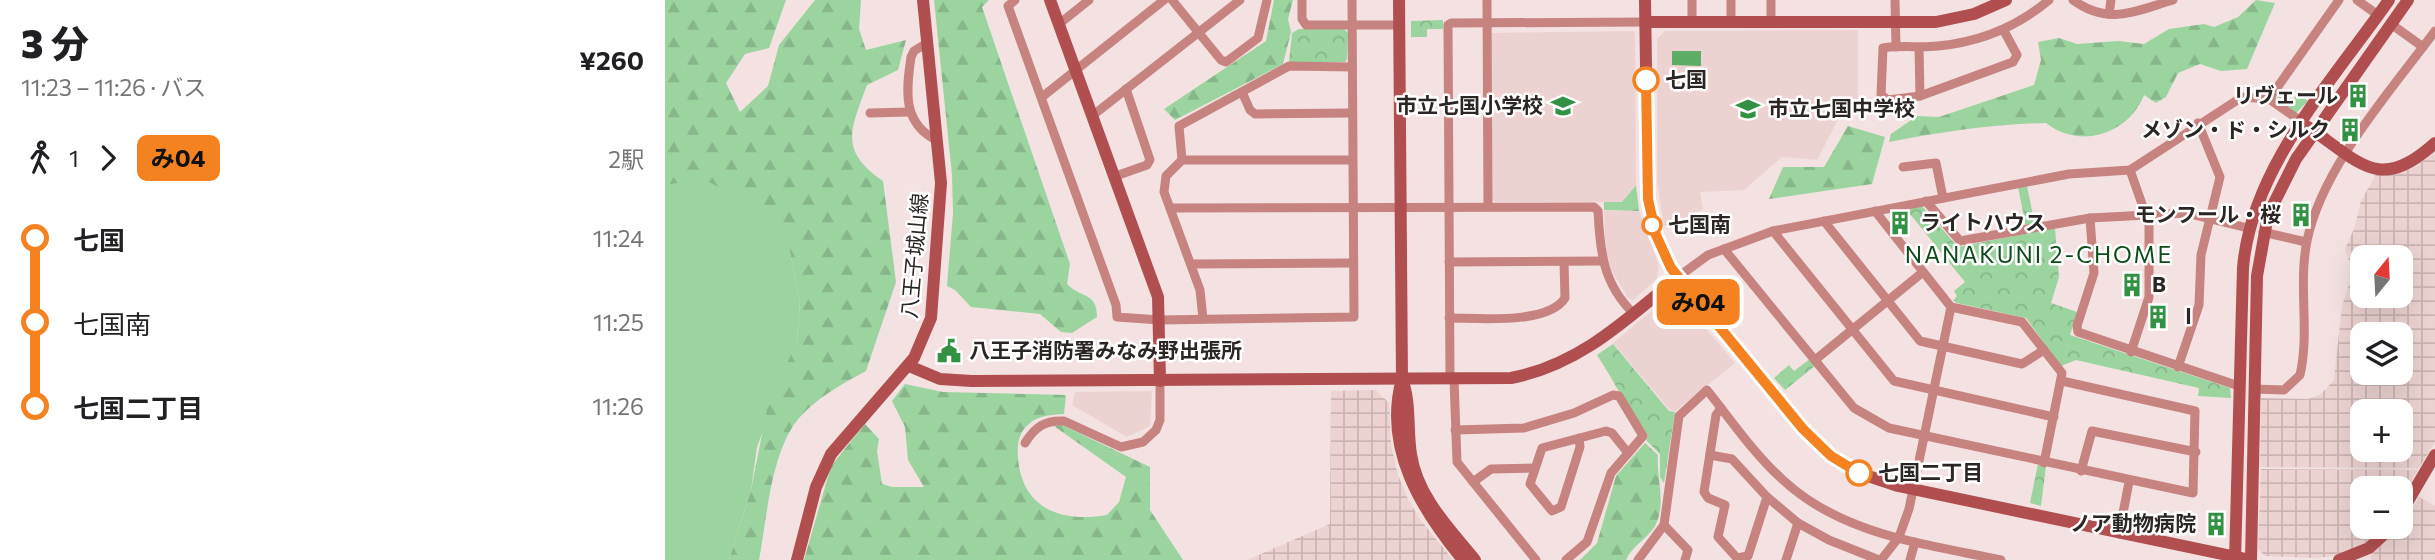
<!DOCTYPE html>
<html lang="ja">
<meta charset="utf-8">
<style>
body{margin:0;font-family:Commissioner,"Noto Sans JP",sans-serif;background:#f2f2f2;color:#202124;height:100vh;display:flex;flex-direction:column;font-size:26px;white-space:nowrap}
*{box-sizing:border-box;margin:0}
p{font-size:23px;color:#757577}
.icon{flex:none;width:38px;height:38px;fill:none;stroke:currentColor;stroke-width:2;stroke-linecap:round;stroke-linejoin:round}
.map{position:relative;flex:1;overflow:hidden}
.side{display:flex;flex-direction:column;background:#fff;width:665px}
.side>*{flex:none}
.badge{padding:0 14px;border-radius:10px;font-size:24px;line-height:46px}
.needle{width:46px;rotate:18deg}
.buttons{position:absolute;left:1685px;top:245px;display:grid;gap:14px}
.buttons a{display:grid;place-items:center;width:63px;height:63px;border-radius:14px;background:#fff;box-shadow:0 7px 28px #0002;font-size:35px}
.map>.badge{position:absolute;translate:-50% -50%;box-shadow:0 0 0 4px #fff}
.legs{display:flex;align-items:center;gap:10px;height:77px;padding:0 21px;font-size:23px}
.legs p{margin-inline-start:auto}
.head{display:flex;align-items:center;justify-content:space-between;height:119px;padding:0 21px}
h1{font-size:38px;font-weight:800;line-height:52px}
ul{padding:0 21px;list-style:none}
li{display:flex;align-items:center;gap:24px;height:84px;font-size:26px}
li i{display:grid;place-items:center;width:10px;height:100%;margin:0 9px;background:currentColor}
li i::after{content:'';width:18px;height:18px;margin:-9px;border:5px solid;border-radius:50%;background:#fff}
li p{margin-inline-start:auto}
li:first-child i{background:linear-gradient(#0000 50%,currentColor 0)}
li:last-child i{background:linear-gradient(currentColor 50%,#0000 0)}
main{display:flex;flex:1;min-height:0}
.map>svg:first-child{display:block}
</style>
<main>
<section class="side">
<div class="head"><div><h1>3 分</h1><p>11:23 – 11:26 · バス</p></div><b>¥260</b></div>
<div class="legs"><svg class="icon" aria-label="walk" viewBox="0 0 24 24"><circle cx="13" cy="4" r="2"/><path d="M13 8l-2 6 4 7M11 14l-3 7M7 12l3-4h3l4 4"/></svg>1<svg class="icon" aria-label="forward" viewBox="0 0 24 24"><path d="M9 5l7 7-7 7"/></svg><b class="badge" style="background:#f58220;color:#111">み04</b><p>2駅</p></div>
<ul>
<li><i style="color:#f58220"></i><b>七国</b><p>11:24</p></li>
<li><i style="color:#f58220"></i><span>七国南</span><p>11:25</p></li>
<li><i style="color:#f58220"></i><b>七国二丁目</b><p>11:26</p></li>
</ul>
</section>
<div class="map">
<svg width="1770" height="560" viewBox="0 0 1770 560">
<defs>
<pattern id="industrial-grid" width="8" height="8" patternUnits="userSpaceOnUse" patternTransform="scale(1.75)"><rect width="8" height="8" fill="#ecd3d1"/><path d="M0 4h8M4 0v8" fill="none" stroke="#cbb5b3"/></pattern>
<pattern id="forest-firs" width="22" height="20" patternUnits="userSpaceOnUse" patternTransform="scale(1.75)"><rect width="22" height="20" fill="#9bd49f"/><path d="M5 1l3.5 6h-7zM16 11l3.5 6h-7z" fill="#86b689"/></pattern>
<pattern id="park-crowns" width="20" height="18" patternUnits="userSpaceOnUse" patternTransform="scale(1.75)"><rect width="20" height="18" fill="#9bd49f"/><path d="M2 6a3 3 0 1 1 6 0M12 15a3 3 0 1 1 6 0" fill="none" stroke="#86b689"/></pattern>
</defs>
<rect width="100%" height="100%" fill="#f3e2e1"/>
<g fill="#ecd3d1">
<polygon points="1193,30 1193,103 1175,103 1175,116 1152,160 1117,157 1079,190 1035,192 1038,210 999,226 992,182 992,39 1000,31"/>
<polygon points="970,31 971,184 957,202 830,202 827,199 826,33"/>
<polygon points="939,211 974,211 994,266 992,279 968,300 963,298 941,261"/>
<polygon points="1002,298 1016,299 1070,363 1010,411 1005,410 948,343"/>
<polygon points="487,391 485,426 462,437 407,405 410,392"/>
</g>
<g fill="url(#industrial-grid)" fill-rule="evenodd">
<path d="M1770 150V442L1754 468 1595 467 1596 398 1643 399 1656 394 1669 380 1677 306 1688 272 1680 249 1689 229 1696 201 1711 174 1737 172 1752 166ZM1698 257H1736V296H1698ZM1698 334H1736V373H1698ZM1698 411H1736V450H1698Z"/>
<polygon points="711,390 724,403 726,445 733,475 742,497 754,518 788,560 582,560 665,524 666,391"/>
<polygon points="1596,469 1753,470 1736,499 1736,488 1698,488 1698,527 1720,527 1698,545 1675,555 1652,558 1600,556 1593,549"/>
<polygon points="1754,497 1770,506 1770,560 1706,560 1705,556 1735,528"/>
</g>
<polygon fill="#9bd49f" points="0,165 89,191 124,247 135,301 132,341 92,447 86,490 64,560 0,560"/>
<g fill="url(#forest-firs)">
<path d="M0 0H121L104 48 80 54 61 83 75 112 103 86 114 45 150 0H196L194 29 201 50 241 40 233 70 202 85C186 129 173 150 218 181L231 282 201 371C177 384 153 397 135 417 106 449 102 518 94 560H64L86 490 102 409 132 341 135 301 124 247 81 201 38 179 0 185Z"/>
<path d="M269 0H324L317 7 405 264 402 284C417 299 432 292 432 317L407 333 396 332 375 314 306 307 290 290 282 286 288 213 287 175Z"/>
<polygon points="609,0 628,0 623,19 626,32 618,64 510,120 499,109 601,41"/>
<path d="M1591 0 1610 3 1582 69 1556 71 1535 64 1513 73 1501 97 1491 103 1479 95C1464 134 1415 150 1381 123 1328 124 1277 132 1224 142L1226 134 1252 116 1274 117 1369 85 1376 60 1373 42 1394 38 1412 44 1453 41 1479 44 1504 29 1539 24 1549 27 1573 17Z"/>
<polygon points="1183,126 1220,137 1207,184 1104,199 1118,167 1159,167"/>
<path d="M240 384 278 392 401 395 399 414C387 415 373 415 364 424 353 433 352 445 353 458 357 509 397 523 442 515L454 502 461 477 389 426 397 425 485 467V510L518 560H139L166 466 200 424 214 439 212 451 217 484 227 487H259L243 460 240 427 227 401Z"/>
<path d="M980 443 993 455C991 478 1002 503 990 526 982 539 966 547 961 560H915L932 543 951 476Z"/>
</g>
<g fill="url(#park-crowns)">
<polygon points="778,20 778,29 762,29 762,37 746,37 746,21"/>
<polygon points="634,29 679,29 683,33 682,59 680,62 624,62 627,33"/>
<polygon points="1614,90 1627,100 1632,94 1643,101 1631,113 1612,100"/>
<polygon points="971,185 974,211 939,210 939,202 957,202"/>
<polygon points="1362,186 1370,225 1361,227 1353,187"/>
<polygon points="1257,206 1293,247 1390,228 1394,277 1386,303 1412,312 1405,335 1565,388 1566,398 1533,396 1534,388 1411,360 1396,366 1361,318 1292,303 1288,301 1292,296 1289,291 1300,282 1241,209"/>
<path d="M948 344 1004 411 1010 412 999 483 995 477V454L981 440 983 436C963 411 950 382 932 355Z"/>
<polygon points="1145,359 1151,365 1120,390 1109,378 1124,365 1129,371"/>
<polygon points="1373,464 1381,466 1376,506 1365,503"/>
</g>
<polygon fill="#5ead67" points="1007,51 1036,51 1036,66 1007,65"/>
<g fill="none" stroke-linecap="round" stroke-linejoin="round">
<g stroke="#c78380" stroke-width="9">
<polyline points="350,0 343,6 451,305 452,317 495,320 689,317 687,0"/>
<polyline points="507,0 556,60 561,62 593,38 602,0"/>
<polyline points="637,0 637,19 641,25 734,25"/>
<polyline points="822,0 823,206"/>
<polyline points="1027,0 1027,23"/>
<polyline points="1066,0 1066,23"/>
<polyline points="1106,0 1106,23"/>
<polyline points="1230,0 1231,47"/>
<path d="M1408 0C1444 26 1470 11 1508 0"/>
<polyline points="1692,0 1713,15"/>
<polyline points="1444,14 1446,0"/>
<polyline points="394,24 424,0"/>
<polyline points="1726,24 1758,47"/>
<path d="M1338 29 1352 55 1348 62 1255 96 1223 100 1216 95 1218 48C1236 45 1255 48 1273 46 1314 42 1353 26 1384 0"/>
<path d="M262 43 249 51 246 57C241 91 237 124 273 141"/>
<polyline points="1254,48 1255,96"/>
<polyline points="577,92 585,110 590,114 687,113"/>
<polyline points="377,97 499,0"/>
<polyline points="1604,99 1674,0"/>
<polyline points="205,113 244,112"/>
<polyline points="427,116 575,0"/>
<polyline points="517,160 687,160"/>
<polyline points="1238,167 1271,163 1278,198"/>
<polyline points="1465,170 1484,224 1484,297 1466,352"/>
<polyline points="448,177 482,165 485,160 461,89"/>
<polyline points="1261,201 1295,241 1425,218 1521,213 1583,228"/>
<path d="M505 208 929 207 933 211C935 252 938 284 969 314"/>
<polyline points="1210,211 1286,307 1357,322 1397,373 1379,463"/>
<polyline points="1425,218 1429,273 1412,326 1413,332 1574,386"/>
<polyline points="1159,221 1255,341 1357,364 1379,350"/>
<polyline points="1108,231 1229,381 1389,417"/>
<polyline points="1598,232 1641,242"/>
<polyline points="1059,249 1189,408 1224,428 1528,493 1530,411 1397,381"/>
<polyline points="784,262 936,261"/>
<polyline points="526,264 688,263"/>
<polyline points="1013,277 1043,255 1108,231 1404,174 1465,170 1577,97 1604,99 1637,122"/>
<path d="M784 318C813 318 883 325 900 298L899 262"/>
<polyline points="538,319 535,290 499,192 501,176 517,160 514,126 624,66 687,67"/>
<polyline points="1150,360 1258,272"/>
<polyline points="1513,367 1534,305 1536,255 1555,177 1533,123"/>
<polyline points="785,379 783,25 786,23 981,22"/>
<polyline points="789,379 792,462 871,560"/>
<path d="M1589 389 1619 390 1635 375C1645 332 1633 285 1642 241 1657 167 1726 91 1770 31"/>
<polyline points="1056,408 1051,415 1039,492 1043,498 1060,505 1053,537 1072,558 1083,556 1102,497"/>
<polyline points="790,430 859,428 909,413 948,395 954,396 978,436 946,473 922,542 901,560"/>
<polyline points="914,438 915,447 896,507 887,511 865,484 877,448 941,431 947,433 963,453"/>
<path d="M360 443C370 427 380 420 399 421L456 447 478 442 491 430 495 420V381"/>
<polyline points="1045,455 1067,459 1102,497 1133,523 1164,540 1214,560"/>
<polyline points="1416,471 1427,431 1531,452"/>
<polyline points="808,482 826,469 869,468"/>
<polyline points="999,525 1023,550 1020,560"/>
<polyline points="1454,534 1464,482"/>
<path d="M973 560 999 525 1014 416 1042 390C1066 420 1089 454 1118 480 1177 535 1261 544 1336 560"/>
<polyline points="1121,560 1133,523"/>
<polyline points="1216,560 1234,537 1244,509 1286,307"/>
<polyline points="1245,560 1250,542"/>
</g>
<g stroke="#b14f50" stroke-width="12">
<polyline points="385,0 493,297 495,381"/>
<path d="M734 0 737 379C718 448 756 509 798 560"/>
<polyline points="980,0 983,199 987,225 1000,257 1025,293 1154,446 1194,473 1233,486 1586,560"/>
<polyline points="981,22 1271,22 1309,14 1341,0"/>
<path d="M1643 127C1695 162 1714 194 1770 143"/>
<path d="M244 366 275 379 307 381 846 378C914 365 961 320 1013 277"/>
<path d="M737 379C746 402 742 430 746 454 752 496 784 528 810 560"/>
<polyline points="1736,513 1770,455"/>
<polyline points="132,560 151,487 166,454 249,358 266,318 276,183 258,0"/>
<path d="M1570 560 1578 268C1586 168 1668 80 1724 0"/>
<polyline points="1586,560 1592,276 1603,215 1631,159 1743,0"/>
<polyline points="1674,560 1704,548 1727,527"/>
</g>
</g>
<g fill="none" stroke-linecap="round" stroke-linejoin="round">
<g stroke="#fff" stroke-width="16">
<polyline id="line-1" points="981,80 983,199 991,235 1006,268 1138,429 1166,456 1194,473"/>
</g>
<use href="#line-1" stroke="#f58220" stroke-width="10"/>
</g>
<defs>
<g id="building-bare" transform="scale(1.89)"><path d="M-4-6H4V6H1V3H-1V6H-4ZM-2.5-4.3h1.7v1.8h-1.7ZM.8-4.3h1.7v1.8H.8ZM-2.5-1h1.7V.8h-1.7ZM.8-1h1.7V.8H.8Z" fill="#339144" stroke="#fff" stroke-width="2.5" paint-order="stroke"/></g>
<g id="school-bare" transform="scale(1.89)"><path d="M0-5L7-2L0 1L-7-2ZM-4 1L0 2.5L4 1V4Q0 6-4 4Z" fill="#339144" stroke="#fff" stroke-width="2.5" paint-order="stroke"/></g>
<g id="civic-bare" transform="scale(1.89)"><path d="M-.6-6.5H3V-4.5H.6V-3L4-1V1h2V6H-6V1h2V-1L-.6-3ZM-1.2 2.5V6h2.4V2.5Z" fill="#339144" stroke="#fff" stroke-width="2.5" paint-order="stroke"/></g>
</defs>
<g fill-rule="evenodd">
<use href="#building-bare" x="1693" y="96"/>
<use href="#school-bare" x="898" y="106"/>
<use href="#school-bare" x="1083" y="109"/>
<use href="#building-bare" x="1685" y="130"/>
<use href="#building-bare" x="1636" y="215"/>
<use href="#building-bare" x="1235" y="223"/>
<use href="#building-bare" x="1467" y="285"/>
<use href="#building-bare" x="1493" y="317"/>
<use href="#civic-bare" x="284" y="351"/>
<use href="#building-bare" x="1551" y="524"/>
</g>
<g fill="#fff" stroke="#f58220" stroke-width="3.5">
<circle cx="981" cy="80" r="12"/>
<circle cx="987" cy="225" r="9"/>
<circle cx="1194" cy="473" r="12"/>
</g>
<g text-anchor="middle" stroke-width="5" stroke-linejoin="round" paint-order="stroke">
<g font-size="21" font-weight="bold" fill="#2b2524" stroke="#fff" text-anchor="start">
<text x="1000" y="87">七国</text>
<text x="1003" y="232">七国南</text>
<text x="1213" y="480">七国二丁目</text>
</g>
<g font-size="21" font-weight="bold" fill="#2b2524" stroke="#fff" text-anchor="end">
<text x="1673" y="103">リヴェール</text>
<text x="878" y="113">市立七国小学校</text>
<text x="1103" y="116" text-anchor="start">市立七国中学校</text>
<text x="1665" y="137">メゾン・ド・シルク</text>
<text x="1616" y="222">モンフール・桜</text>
<text x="1255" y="230" text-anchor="start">ライトハウス</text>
<text x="1487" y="292" text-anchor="start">B</text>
<text x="1513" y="324" text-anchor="start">Ⅰ</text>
<text x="304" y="358" text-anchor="start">八王子消防署みなみ野出張所</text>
<text x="1531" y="531">ノア動物病院</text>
</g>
<g font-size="21" fill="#2b2524" stroke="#fff">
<text transform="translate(250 256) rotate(-85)" y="7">八王子城山線</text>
</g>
<g font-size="23" letter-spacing="2" fill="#0c4b1a" stroke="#fff">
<text x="1374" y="263">NANAKUNI 2-CHOME</text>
</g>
</g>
</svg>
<div class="buttons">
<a><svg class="needle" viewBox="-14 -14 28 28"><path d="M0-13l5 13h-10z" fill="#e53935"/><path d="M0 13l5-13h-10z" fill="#757577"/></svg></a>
<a><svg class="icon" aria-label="layers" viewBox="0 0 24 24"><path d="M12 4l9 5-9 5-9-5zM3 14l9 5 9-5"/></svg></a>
<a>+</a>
<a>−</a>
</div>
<b class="badge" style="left:1033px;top:302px;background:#f58220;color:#111">み04</b>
</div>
</main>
